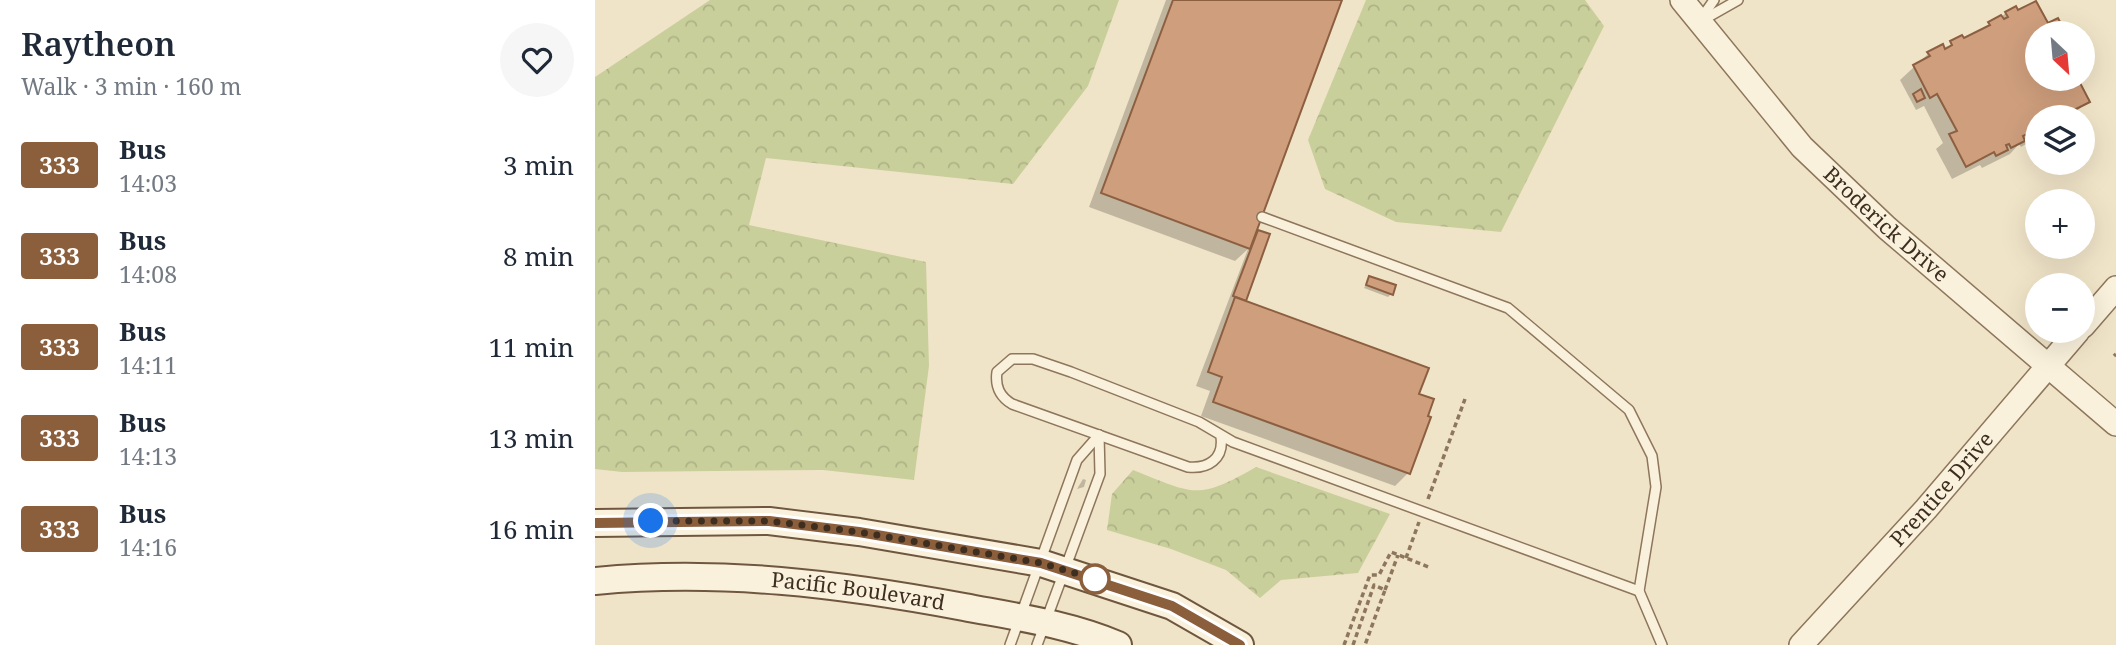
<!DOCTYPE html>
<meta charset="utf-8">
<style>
body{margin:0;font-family:"Noto Serif",serif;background:#f6f6f7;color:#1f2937;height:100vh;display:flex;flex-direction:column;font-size:26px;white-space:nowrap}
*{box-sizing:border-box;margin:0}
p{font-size:23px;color:#747a83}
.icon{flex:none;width:38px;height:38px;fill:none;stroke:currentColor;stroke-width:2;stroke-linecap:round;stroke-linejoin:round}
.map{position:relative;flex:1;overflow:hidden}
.drawer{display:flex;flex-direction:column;background:#fff;width:595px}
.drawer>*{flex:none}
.badge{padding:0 14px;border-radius:5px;font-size:24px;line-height:46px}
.needle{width:46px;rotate:154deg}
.tools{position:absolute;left:1430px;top:21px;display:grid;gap:14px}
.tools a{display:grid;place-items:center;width:70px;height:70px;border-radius:50%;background:#fff;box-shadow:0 7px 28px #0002;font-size:35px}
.you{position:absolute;width:35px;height:35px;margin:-18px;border:5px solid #fff;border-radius:50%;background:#1a73e8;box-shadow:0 0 0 10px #1a73e833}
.map>.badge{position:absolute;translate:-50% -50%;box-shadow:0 0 0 4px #fff}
.round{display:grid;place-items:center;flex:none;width:74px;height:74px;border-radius:37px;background:#f6f6f7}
.headline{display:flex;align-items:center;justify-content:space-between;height:119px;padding:0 21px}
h1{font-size:33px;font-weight:600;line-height:52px}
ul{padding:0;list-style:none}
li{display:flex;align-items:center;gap:21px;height:91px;padding:0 21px}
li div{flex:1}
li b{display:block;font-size:26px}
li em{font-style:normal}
li .badge{min-width:77px;font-weight:700;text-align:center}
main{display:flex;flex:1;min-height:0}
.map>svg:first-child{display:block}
</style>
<main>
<section class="drawer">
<div class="headline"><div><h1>Raytheon</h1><p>Walk · 3 min · 160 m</p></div><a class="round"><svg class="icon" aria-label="heart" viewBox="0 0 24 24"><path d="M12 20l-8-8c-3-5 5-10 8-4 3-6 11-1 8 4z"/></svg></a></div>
<ul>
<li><span class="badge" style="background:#8b5e3c;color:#fff">333</span><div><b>Bus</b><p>14:03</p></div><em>3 min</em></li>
<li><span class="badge" style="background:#8b5e3c;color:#fff">333</span><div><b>Bus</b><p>14:08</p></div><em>8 min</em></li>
<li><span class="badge" style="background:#8b5e3c;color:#fff">333</span><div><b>Bus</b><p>14:11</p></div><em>11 min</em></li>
<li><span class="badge" style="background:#8b5e3c;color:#fff">333</span><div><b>Bus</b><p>14:13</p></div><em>13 min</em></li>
<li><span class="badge" style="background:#8b5e3c;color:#fff">333</span><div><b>Bus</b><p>14:16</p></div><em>16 min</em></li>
</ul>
</section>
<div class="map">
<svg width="1521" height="645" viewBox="0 0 1521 645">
<defs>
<pattern id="forest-crowns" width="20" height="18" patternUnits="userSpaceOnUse" patternTransform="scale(1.75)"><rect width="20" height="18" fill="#c9cf9b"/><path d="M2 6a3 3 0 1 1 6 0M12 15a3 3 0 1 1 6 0" fill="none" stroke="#aeb285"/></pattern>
</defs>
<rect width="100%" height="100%" fill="#f0e4c8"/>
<g fill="url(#forest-crowns)">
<polygon points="115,0 524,0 493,86 418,184 171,158 154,225 331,262 334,366 319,480 228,470 27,472 0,469 0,77"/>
<polygon points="771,0 990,0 1009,26 906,232 801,222 730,189 713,140"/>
<path d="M661 467 795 514 763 573 686 580 665 598 631 570 576 549 512 530 517 494 538 470C599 494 602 501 661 467Z"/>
</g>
<g fill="#0003">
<polygon points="571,0 745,0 658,237 663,232 647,302 822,395 813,473 800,486 606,416 615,391 601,386 653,249 640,261 494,207"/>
<polygon points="1411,13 1422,13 1452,26 1462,21 1469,33 1442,33 1442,79 1481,79 1493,101 1475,117 1442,117 1442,136 1436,141 1426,147 1424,144 1415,154 1387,168 1385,165 1357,179 1341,149 1348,143 1329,106 1321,110 1305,80 1333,54 1385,33"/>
<polygon points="775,278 796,294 793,297 769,288"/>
<polygon points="488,479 491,480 489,487 482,489"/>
</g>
<g fill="#cf9f7d" stroke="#8d5f41" stroke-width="2">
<polygon points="578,0 747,0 655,249 506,193"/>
<polygon points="1441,1 1453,23 1463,18 1471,33 1442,33 1442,79 1483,79 1495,102 1465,117 1442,117 1442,133 1438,131 1428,136 1430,141 1416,148 1414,144 1411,145 1413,150 1401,156 1399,152 1371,167 1354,134 1362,131 1342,94 1335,98 1318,65 1335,56 1332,52 1348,44 1350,49 1357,45 1355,41 1367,35 1369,38 1395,25 1393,22 1406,15 1409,19 1413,17 1410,12 1421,6 1423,10"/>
<polygon points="1326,89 1330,98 1322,102 1318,94"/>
<polygon points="663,230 675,234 651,301 638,296"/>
<polygon points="774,276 801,285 798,295 771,285"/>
<polygon points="640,297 834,368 824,394 839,399 833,416 836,417 815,474 618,402 627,377 613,372"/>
</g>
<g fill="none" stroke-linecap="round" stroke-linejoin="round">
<g stroke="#8d765c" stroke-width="12">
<g id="service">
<polyline points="1105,20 1119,0"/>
<polyline points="1106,21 1143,0"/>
<polyline points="667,217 913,308 1034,410 1057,456 1061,487 1044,591 1067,645"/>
<path d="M626 437C629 459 613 469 593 467L417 404C404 396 400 386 402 372L417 359H438L476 372 604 422 638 442 1044 591"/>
<polyline points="415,645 482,460 504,435"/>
<polyline points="442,645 505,474 504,435"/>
</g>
</g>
<g stroke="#8d765c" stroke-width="26">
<g id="tertiary">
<path id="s1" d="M1087 0 1207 147 1292 228 1521 424"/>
<polyline points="1488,326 1521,288"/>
<path id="s2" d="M1206 645 1331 509 1483 331"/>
</g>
</g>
<g stroke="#6f573f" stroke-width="30">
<g id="secondary">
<polyline points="0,523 174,521 264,532 446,563 577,606 645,645"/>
<path id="s3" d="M0 581C125 569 246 584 369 607 422 617 473 624 523 645"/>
</g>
</g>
<g stroke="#8d765c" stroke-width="3.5" stroke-dasharray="5 3.5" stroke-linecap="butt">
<polyline points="1519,356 1521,354"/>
<polyline points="833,499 870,399"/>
<polyline points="811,558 824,522"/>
<polyline points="790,590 803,555"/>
<polyline points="749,645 775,575 784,575 796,552 836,568"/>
<polyline points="758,645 779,585 790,590 770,645"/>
</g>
<use href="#service" stroke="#faf1dc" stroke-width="9"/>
<use href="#tertiary" stroke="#faf1dc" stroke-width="23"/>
<use href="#secondary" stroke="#faf1dc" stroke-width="26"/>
</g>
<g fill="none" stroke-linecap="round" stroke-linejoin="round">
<g stroke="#fff" stroke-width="16">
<polyline id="line" points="0,523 174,521 264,532 446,563 577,606 645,645"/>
</g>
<use href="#line" stroke="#8b5e3c" stroke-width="10"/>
<polyline stroke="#3d2e20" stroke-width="7" stroke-dasharray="0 12.6" points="56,521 174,521 264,532 446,563 500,579"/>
</g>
<circle fill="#fff" stroke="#8b5e3c" stroke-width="3.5" cx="500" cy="579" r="14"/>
<g text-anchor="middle" stroke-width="6" stroke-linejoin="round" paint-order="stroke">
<g font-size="21" fill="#3d2e20" stroke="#f7eed8">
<text dy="7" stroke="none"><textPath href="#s1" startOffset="304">Broderick Drive</textPath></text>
<text dy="7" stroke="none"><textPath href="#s2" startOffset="210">Prentice Drive</textPath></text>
<text dy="7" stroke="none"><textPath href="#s3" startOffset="264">Pacific Boulevard</textPath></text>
</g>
</g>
</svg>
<div class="tools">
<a><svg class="needle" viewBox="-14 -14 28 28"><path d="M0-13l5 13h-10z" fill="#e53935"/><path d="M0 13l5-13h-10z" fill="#747a83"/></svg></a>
<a><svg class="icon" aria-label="layers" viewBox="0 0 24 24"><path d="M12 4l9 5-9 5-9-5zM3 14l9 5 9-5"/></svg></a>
<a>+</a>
<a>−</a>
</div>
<div class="you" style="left:56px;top:521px"></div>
</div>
</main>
